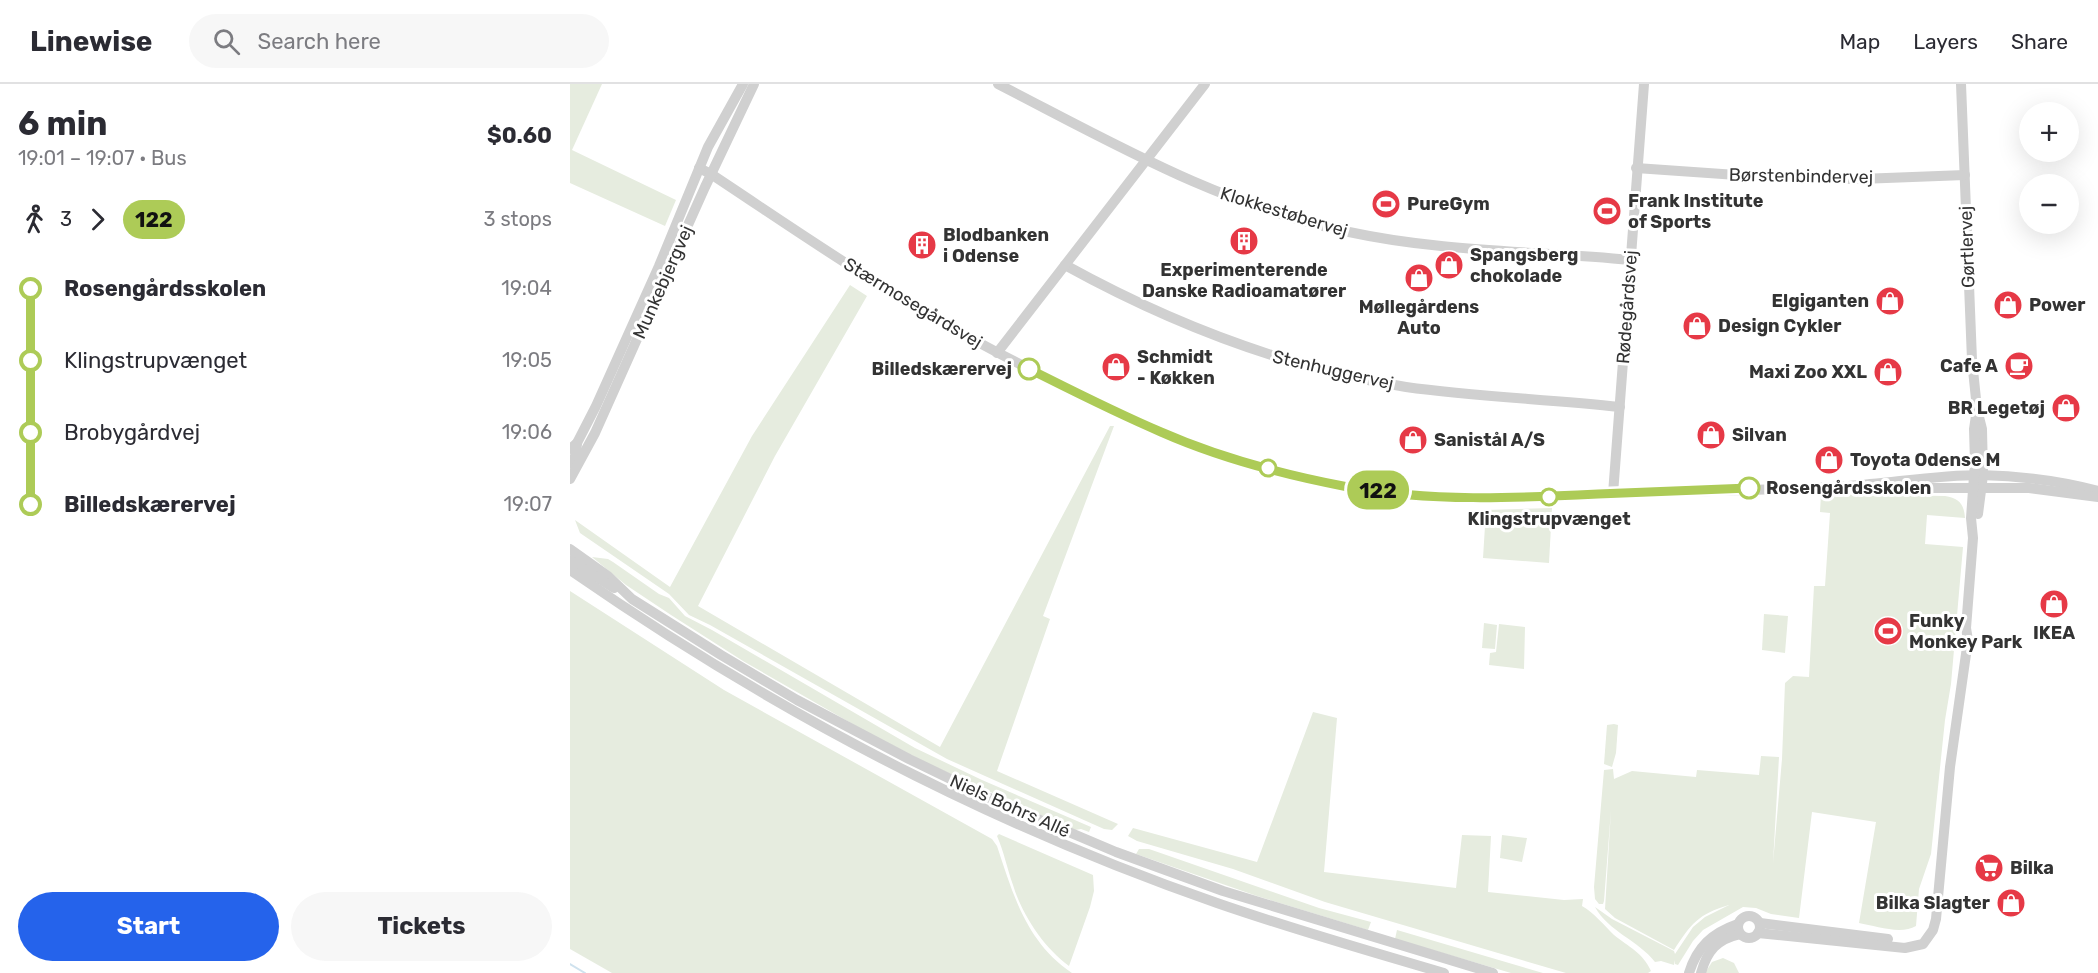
<!DOCTYPE html>
<meta charset="utf-8">
<style>
body{margin:0;font-family:Rubik,sans-serif;background:#f7f7f7;color:#2b2b33;height:100vh;display:flex;flex-direction:column;font-size:22px;white-space:nowrap}
*{box-sizing:border-box;margin:0}
p{font-size:20px;color:#7c7c81}
.icon{flex:none;width:33px;height:33px;fill:none;stroke:currentColor;stroke-width:2;stroke-linecap:round;stroke-linejoin:round}
.map{position:relative;flex:1;overflow:hidden}
.side{display:flex;flex-direction:column;background:#fff;width:570px}
.side>*{flex:none}
.badge{padding:0 12px;border-radius:20px;font-size:21px;line-height:39px}
.tools{position:absolute;left:1449px;top:18px;display:grid;gap:12px}
.tools a{display:grid;place-items:center;width:60px;height:60px;border-radius:50%;background:#fff;box-shadow:0 6px 24px #0002;font-size:30px}
.map>.badge{position:absolute;translate:-50% -50%;box-shadow:0 0 0 3px #fff}
.legs{display:flex;align-items:center;gap:9px;height:66px;padding:0 18px;font-size:20px}
.legs p{margin-inline-start:auto}
.headline{display:flex;align-items:center;justify-content:space-between;height:102px;padding:0 18px}
h1{font-size:33px;font-weight:700;line-height:45px}
.cta{display:flex;gap:12px;margin-top:auto;padding:12px 18px}
.cta a{flex:1;height:69px;border-radius:36px;background:#2563eb;color:#fff;font-size:24px;font-weight:700;line-height:69px;text-align:center}
.cta a+a{background:#f7f7f7;color:#2b2b33}
ul{padding:0 18px;list-style:none}
li{display:flex;align-items:center;gap:21px;height:72px;font-size:22px}
li i{display:grid;place-items:center;width:9px;height:100%;margin:0 8px;background:currentColor}
li i::after{content:'';width:15px;height:15px;margin:-8px;border:4px solid;border-radius:50%;background:#fff}
li p{margin-inline-start:auto}
li:first-child i{background:linear-gradient(#0000 50%,currentColor 0)}
li:last-child i{background:linear-gradient(currentColor 50%,#0000 0)}
header{display:flex;align-items:center;gap:36px;box-sizing:border-box;height:84px;padding:0 30px;background:#fff;border-bottom:2px solid #e1e1e2}
header strong{font-size:28px}
nav{display:flex;gap:33px;margin-inline-start:auto;font-size:21px}
.search{width:420px;height:54px;background:#f7f7f7;display:flex;align-items:center;gap:15px;box-sizing:border-box;padding:0 21px;border-radius:33px;color:#7c7c81;font-size:22px}
main{display:flex;flex:1;min-height:0}
.map>svg:first-child{display:block}
</style>
<header>
<strong>Linewise</strong>
<div class="search"><svg class="icon" aria-label="search" viewBox="0 0 24 24"><circle cx="10" cy="10" r="6"/><path d="M15 15l6 6"/></svg>Search here</div>
<nav><a>Map</a><a>Layers</a><a>Share</a></nav>
</header>
<main>
<section class="side">
<div class="headline"><div><h1>6 min</h1><p>19:01 – 19:07 · Bus</p></div><b>$0.60</b></div>
<div class="legs"><svg class="icon" aria-label="walk" viewBox="0 0 24 24"><circle cx="13" cy="4" r="2"/><path d="M13 8l-2 6 4 7M11 14l-3 7M7 12l3-4h3l4 4"/></svg>3<svg class="icon" aria-label="forward" viewBox="0 0 24 24"><path d="M9 5l7 7-7 7"/></svg><b class="badge" style="background:#adcb57;color:#111">122</b><p>3 stops</p></div>
<ul>
<li><i style="color:#adcb57"></i><b>Rosengårdsskolen</b><p>19:04</p></li>
<li><i style="color:#adcb57"></i><span>Klingstrupvænget</span><p>19:05</p></li>
<li><i style="color:#adcb57"></i><span>Brobygårdvej</span><p>19:06</p></li>
<li><i style="color:#adcb57"></i><b>Billedskærervej</b><p>19:07</p></li>
</ul>
<div class="cta"><a>Start</a><a>Tickets</a></div>
</section>
<div class="map">
<svg width="1528" height="889" viewBox="0 0 1528 889">
<rect width="100%" height="100%" fill="#fff"/>
<g fill="#e6ecdf">
<polygon points="0,0 32,0 2,66 106,116 95,142 0,99"/>
<polygon points="280,201 297,212 205,372 128,522 370,663 540,342 544,342 473,532 480,535 427,687 548,740 542,746 534,745 377,675 140,541 119,531 99,510 10,449 5,436 100,503 182,352"/>
<path d="M1251 410 1375 412C1389 414 1394 420 1395 434L1357 431 1355 460 1393 463 1381 600 1375 636 1361 770 1349 805 1346 842C1331 851 1306 842 1289 839L1306 738 1242 728 1229 834 1201 830 1186 824 1173 823 1133 846 1123 857 1108 881 1105 880V876L1104 881 1091 877 1085 878C1068 856 1039 848 1025 823L1042 835 1104 867 1105 870 1123 843 1135 833 1159 821C1128 830 1121 840 1104 866L1045 834 1035 825 1041 726 1034 817 1033 820H1029L1025 815 1024 803 1034 686 1043 685 1044 695 1062 687 1126 693 1127 686 1189 691 1191 672 1209 673 1203 779 1212 675 1215 599 1223 592 1239 593 1244 502H1255L1260 429 1250 428Z"/>
<polygon points="982,424 979,479 913,474 916,426"/>
<polygon points="22,473 38,475 43,478 89,510 99,514 115,532 142,546 345,664 412,696 521,743 519,748 511,745 505,746 469,730 361,681 293,646 173,577 101,531 56,501"/>
<path d="M0 507 154 606 422 755 427 762C443 810 456 858 502 889H42L0 865Z"/>
<polygon points="1194,530 1218,532 1215,569 1192,566"/>
<polygon points="914,539 927,541 925,565 912,564"/>
<polygon points="929,540 955,543 954,585 919,581 920,569 926,568"/>
<path d="M743 628 767 634 754 788 886 804 892 751 921 752 918 808 994 816 1013 815 1012 822C1024 829 1034 841 1044 851 1059 863 1073 869 1081 887L1078 889H996L755 818 663 785 567 757 558 752 563 744 687 778Z"/>
<polygon points="1044,640 1048,641 1046,669 1042,683 1034,680 1037,641"/>
<path d="M429 750 523 791 524 807 520 823 499 882C474 864 452 831 443 801 437 784 434 768 427 752Z"/>
<polygon points="932,751 957,754 952,778 930,774"/>
<polygon points="569,765 579,765 749,824 801,838 798,846 687,812 566,770"/>
<polygon points="827,846 973,889 941,889 825,855"/>
<polygon points="1153,874 1164,879 1169,889 1135,889 1142,878"/>
</g>
<g fill="none" stroke-linecap="round" stroke-linejoin="round">
<polyline stroke="#cfe2ee" stroke-width="2" points="0,880 15,889"/>
<g stroke="#d0d0d0" stroke-width="10">
<path d="M428 0C543 59 651 122 779 148 871 168 967 167 1060 176"/>
<polyline points="1391,0 1402,276 1407,325 1412,345 1413,391 1408,430"/>
<path d="M129 84 141 90C209 135 275 181 345 222 389 249 435 273 481 296 576 344 673 385 778 403 869 418 960 413 1051 410 1127 407 1203 406 1279 402 1323 399 1367 391 1411 391 1450 392 1491 397 1528 407"/>
<polyline points="1066,84 1211,94 1290,95 1395,91"/>
<path d="M495 181C602 240 715 284 836 303 907 313 979 315 1050 323"/>
<polyline points="427,269 635,0"/>
<polyline points="0,365 7,359 26,322 89,182 138,63 173,0"/>
<polyline points="0,379 6,371 7,359"/>
<polyline points="0,395 25,349 135,103 184,0"/>
<polyline points="1325,404 1459,404 1528,413"/>
<polyline points="1043,410 1074,0"/>
<polyline points="0,465 38,492 62,515 151,571 227,616 339,675 428,718 546,768 653,807 923,889"/>
<polyline points="0,476 44,504"/>
<path d="M0 486C200 625 416 739 647 819 722 845 798 867 874 889"/>
<circle cx="1179" cy="843" r="11"/>
<polyline points="1190,839 1318,855"/>
<polyline points="1188,849 1335,864 1353,860 1363,846 1366,835 1380,683 1398,556 1396,544 1403,454 1401,434 1405,378 1404,345 1407,325"/>
<path d="M1119 889C1127 863 1142 849 1168 840"/>
<path d="M1131 889C1137 867 1147 855 1170 850"/>
</g>
</g>
<g fill="none" stroke-linecap="round" stroke-linejoin="round">
<g stroke="#fff" stroke-width="14">
<path id="line-1" d="M459 285C503 307 546 329 591 348 650 374 715 391 778 403 861 418 945 414 1028 410 1078 408 1128 406 1179 404"/>
</g>
<use href="#line-1" stroke="#adcb57" stroke-width="9"/>
</g>
<defs>
<g id="stadium-disc" transform="scale(1.5)"><circle r="9.5" fill="#e63946" stroke="#fff"/><path d="M0-5a6.5 5 0 1 0 0 10a6.5 5 0 1 0 0-10ZM-3.5-1.8h7v3.6h-7Z" fill="#fff"/></g>
<g id="building-disc" transform="scale(1.5)"><circle r="9.5" fill="#e63946" stroke="#fff"/><path d="M-4-6H4V6H1V3H-1V6H-4ZM-2.5-4.3h1.7v1.8h-1.7ZM.8-4.3h1.7v1.8H.8ZM-2.5-1h1.7V.8h-1.7ZM.8-1h1.7V.8H.8Z" fill="#fff"/></g>
<g id="shop-disc" transform="scale(1.5)"><circle r="9.5" fill="#e63946" stroke="#fff"/><path d="M-5-2.5h2.3a2.7 3.5 0 0 1 5.4 0H5L5.5 6h-11ZM-1.5-2.5h3a1.5 2.3 0 0 0-3 0Z" fill="#fff"/></g>
<g id="cafe-disc" transform="scale(1.5)"><circle r="9.5" fill="#e63946" stroke="#fff"/><path d="M-5.5-4.5H6V0H3Q3 3.5 0 3.5H-2.5Q-5.5 3.5-5.5 0ZM3-3.2v2h1.7v-2ZM-6 4.5H4V6H-6Z" fill="#fff"/></g>
<g id="supermarket-disc" transform="scale(1.5)"><circle r="9.5" fill="#e63946" stroke="#fff"/><path d="M-6-5.5h2.5l.6 2H6L4.5 2H-2.5L-4.4-4H-6ZM-1.5 3.2a1.3 1.3 0 1 0 .1 0ZM3 3.2a1.3 1.3 0 1 0 .1 0Z" fill="#fff"/></g>
</defs>
<g fill-rule="evenodd">
<use href="#stadium-disc" x="816" y="120"/>
<use href="#stadium-disc" x="1037" y="127"/>
<use href="#building-disc" x="674" y="157"/>
<use href="#building-disc" x="352" y="161"/>
<use href="#shop-disc" x="879" y="181"/>
<use href="#shop-disc" x="849" y="194"/>
<use href="#shop-disc" x="1320" y="217"/>
<use href="#shop-disc" x="1438" y="221"/>
<use href="#shop-disc" x="1127" y="242"/>
<use href="#cafe-disc" x="1449" y="282"/>
<use href="#shop-disc" x="546" y="283"/>
<use href="#shop-disc" x="1318" y="288"/>
<use href="#shop-disc" x="1496" y="324"/>
<use href="#shop-disc" x="1141" y="351"/>
<use href="#shop-disc" x="843" y="356"/>
<use href="#shop-disc" x="1259" y="376"/>
<use href="#shop-disc" x="1484" y="520"/>
<use href="#stadium-disc" x="1318" y="547"/>
<use href="#supermarket-disc" x="1419" y="784"/>
<use href="#shop-disc" x="1441" y="819"/>
</g>
<g fill="#fff" stroke="#adcb57" stroke-width="3">
<circle cx="459" cy="285" r="10"/>
<circle cx="698" cy="384" r="8"/>
<circle cx="1179" cy="404" r="10"/>
<circle cx="979" cy="413" r="8"/>
</g>
<g text-anchor="middle" stroke-width="6" stroke-linejoin="round" paint-order="stroke">
<g font-size="18" fill="#333" stroke="#fff">
<text transform="translate(1231 92) rotate(1)" y="6">Børstenbindervej</text>
<text transform="translate(714 128) rotate(17)" y="6">Klokkestøbervej</text>
<text transform="translate(1397 163) rotate(-92)" y="6">Gørtlervej</text>
<text transform="translate(93 198) rotate(-66)" y="6">Munkebjergvej</text>
<text transform="translate(343 219) rotate(31)" y="6">Stærmosegårdsvej</text>
<text transform="translate(1057 223) rotate(-86)" y="6">Rødegårdsvej</text>
<text transform="translate(763 286) rotate(13)" y="6">Stenhuggervej</text>
<text transform="translate(440 722) rotate(24)" y="6">Niels Bohrs Allé</text>
</g>
<g font-size="18" font-weight="bold" fill="#333" stroke="#fff" text-anchor="start">
<text x="1058" y="123">Frank Institute<tspan x="1058" dy="21">of Sports</tspan></text>
<text x="837" y="126">PureGym</text>
<text x="373" y="157">Blodbanken<tspan x="373" dy="21">i Odense</tspan></text>
<text x="900" y="177">Spangsberg<tspan x="900" dy="21">chokolade</tspan></text>
<text x="674" y="192" text-anchor="middle">Experimenterende<tspan x="674" dy="21">Danske Radioamatører</tspan></text>
<text x="1299" y="223" text-anchor="end">Elgiganten</text>
<text x="1459" y="227">Power</text>
<text x="849" y="229" text-anchor="middle">Møllegårdens<tspan x="849" dy="21">Auto</tspan></text>
<text x="1148" y="248">Design Cykler</text>
<text x="567" y="279">Schmidt<tspan x="567" dy="21">- Køkken</tspan></text>
<text x="1428" y="288" text-anchor="end">Cafe A</text>
<text x="1297" y="294" text-anchor="end">Maxi Zoo XXL</text>
<text x="1475" y="330" text-anchor="end">BR Legetøj</text>
<text x="1162" y="357">Silvan</text>
<text x="864" y="362">Sanistål A/S</text>
<text x="1280" y="382">Toyota Odense M</text>
<text x="1339" y="543">Funky<tspan x="1339" dy="21">Monkey Park</tspan></text>
<text x="1484" y="555" text-anchor="middle">IKEA</text>
<text x="1440" y="790">Bilka</text>
<text x="1420" y="825" text-anchor="end">Bilka Slagter</text>
</g>
<g font-size="18" font-weight="bold" fill="#333" stroke="#fff" text-anchor="end">
<text x="442" y="291">Billedskærervej</text>
<text x="1196" y="410" text-anchor="start">Rosengårdsskolen</text>
<text x="979" y="441" text-anchor="middle">Klingstrupvænget</text>
</g>
</g>
</svg>
<div class="tools">
<a>+</a>
<a>−</a>
</div>
<b class="badge" style="left:808px;top:406px;background:#adcb57;color:#111">122</b>
</div>
</main>
